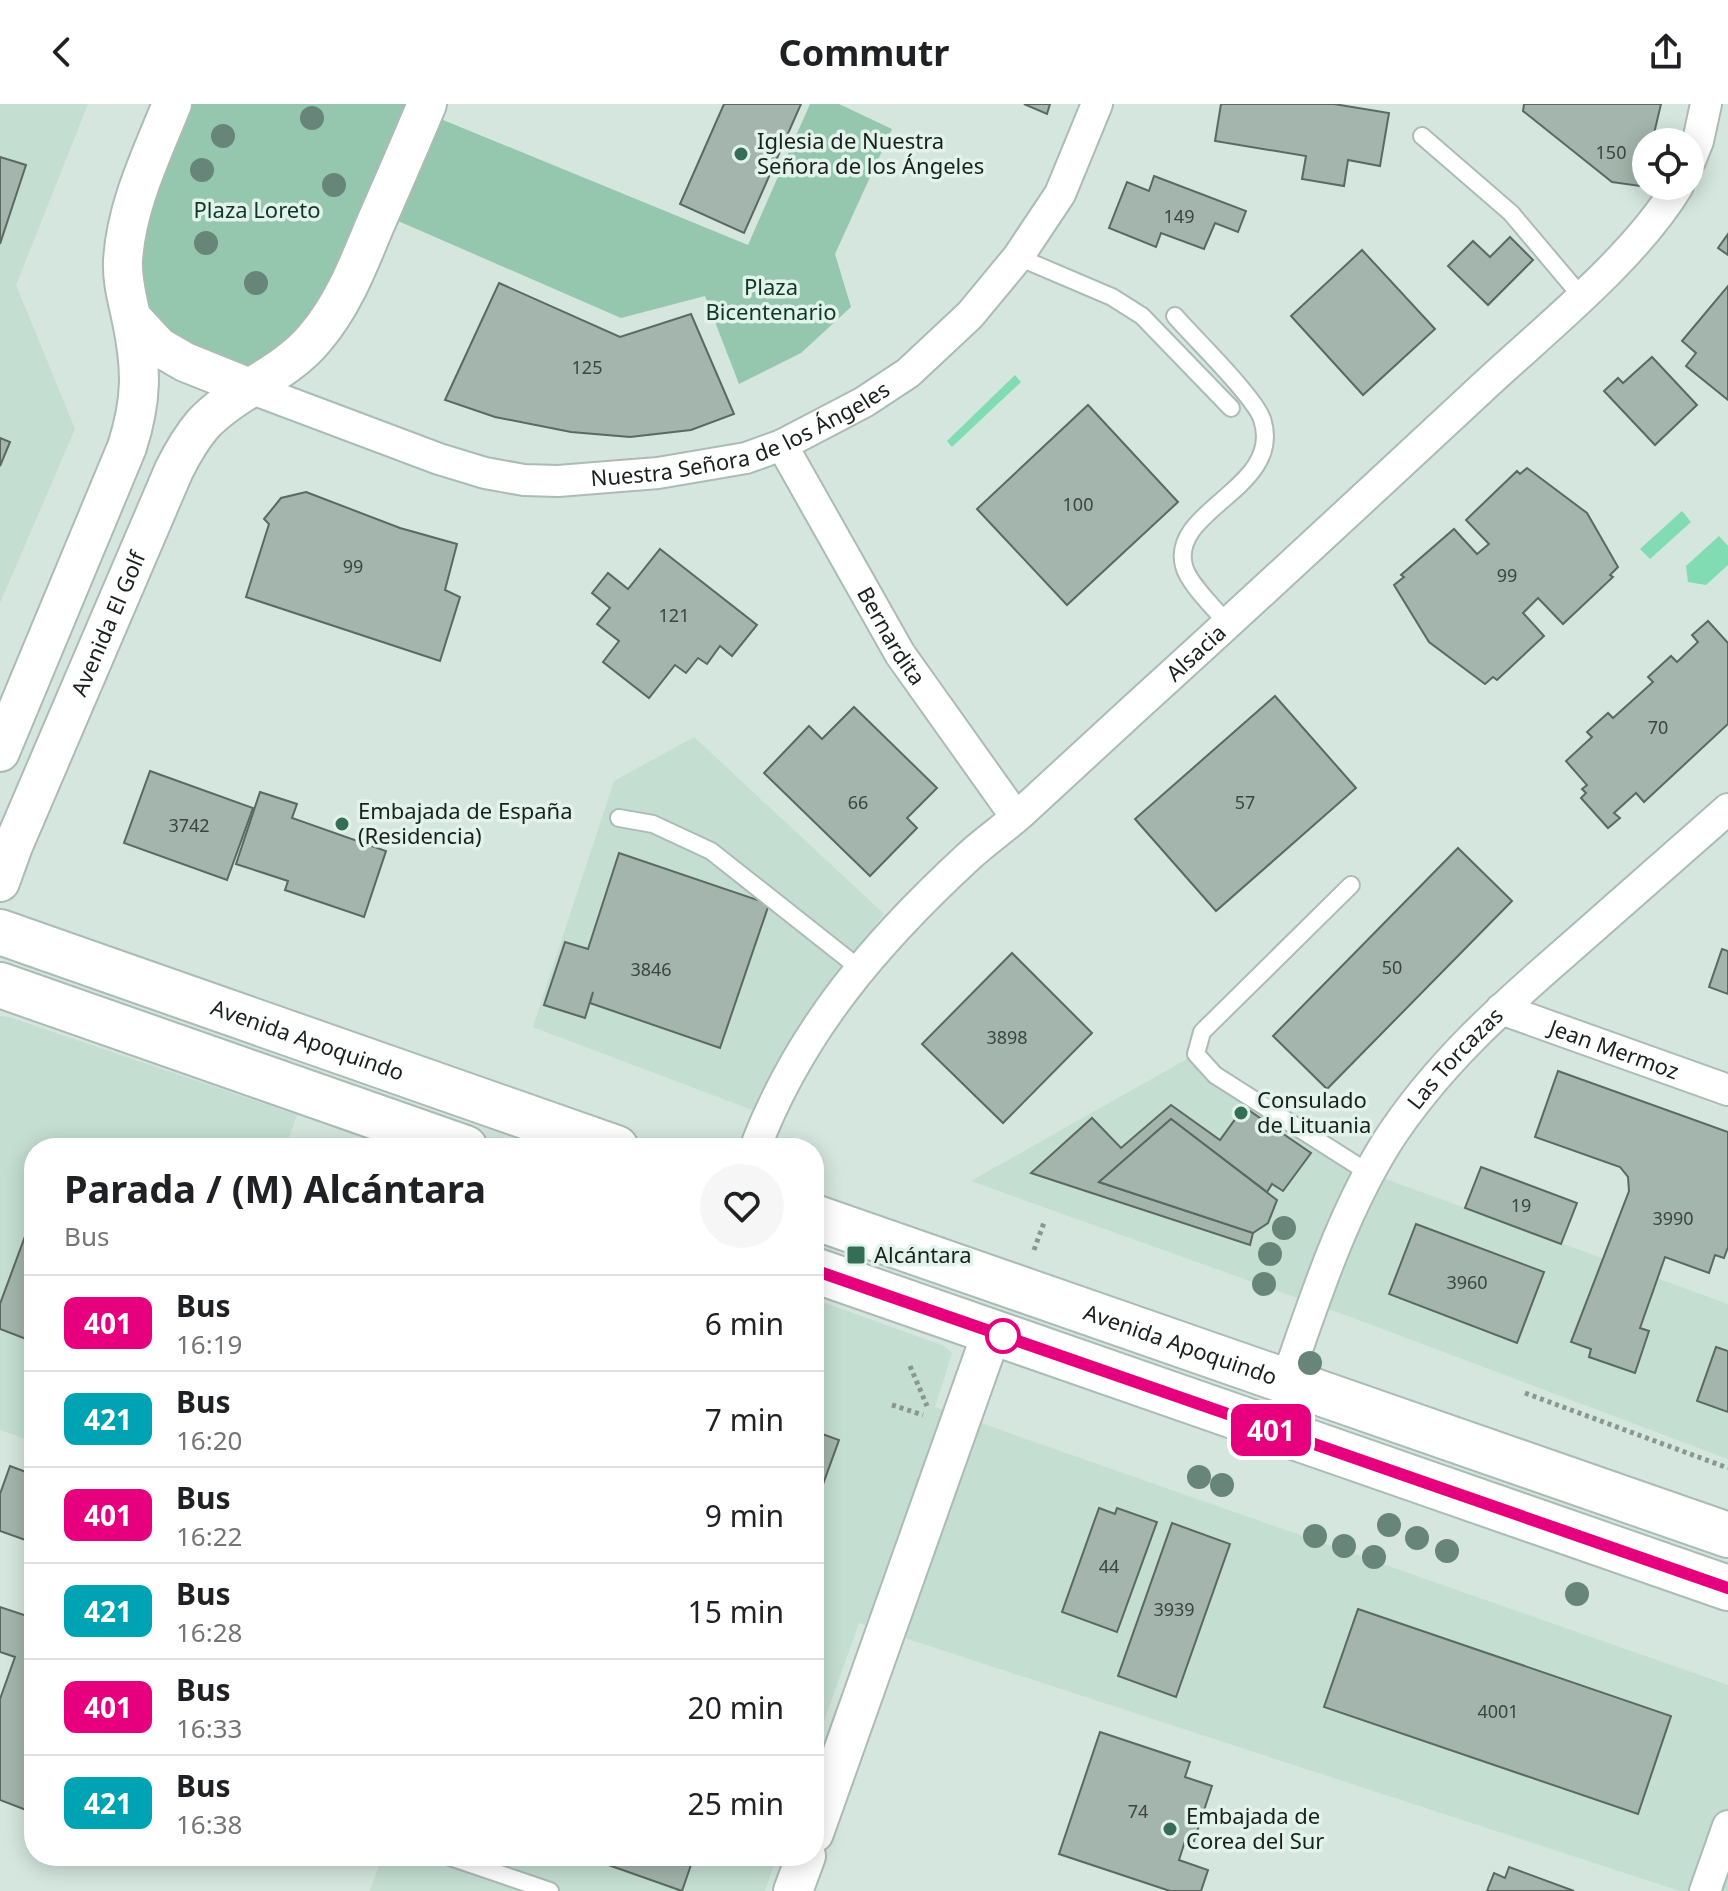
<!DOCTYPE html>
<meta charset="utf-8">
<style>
body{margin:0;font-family:"Noto Sans",sans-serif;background:#f6f6f6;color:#202124;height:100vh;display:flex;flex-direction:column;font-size:30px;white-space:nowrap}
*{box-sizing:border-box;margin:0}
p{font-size:26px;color:#757577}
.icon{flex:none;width:44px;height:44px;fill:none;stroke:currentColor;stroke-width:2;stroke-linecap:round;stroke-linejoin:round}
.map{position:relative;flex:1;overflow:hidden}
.drawer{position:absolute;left:24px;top:1034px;width:800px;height:728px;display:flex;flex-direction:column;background:#fff;border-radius:32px;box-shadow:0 4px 20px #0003}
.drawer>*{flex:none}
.badge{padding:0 16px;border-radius:12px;font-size:28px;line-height:52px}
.controls{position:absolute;left:1632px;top:24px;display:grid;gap:16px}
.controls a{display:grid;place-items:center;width:72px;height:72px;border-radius:50%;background:#fff;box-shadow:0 4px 20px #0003;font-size:40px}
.map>.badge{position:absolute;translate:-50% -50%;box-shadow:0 0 0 4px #fff}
.round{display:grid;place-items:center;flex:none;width:84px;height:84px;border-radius:42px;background:#f6f6f6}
.headline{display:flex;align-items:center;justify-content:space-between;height:136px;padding:0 40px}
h1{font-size:38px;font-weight:700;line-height:60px}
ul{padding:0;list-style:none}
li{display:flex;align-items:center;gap:24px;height:96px;padding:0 40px;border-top:2px solid #e0e0e0}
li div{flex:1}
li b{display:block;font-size:30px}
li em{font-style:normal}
li .badge{min-width:88px;font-weight:700;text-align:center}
header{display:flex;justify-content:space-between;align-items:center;height:104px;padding:0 40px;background:#fff;font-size:36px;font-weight:700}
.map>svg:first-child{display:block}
</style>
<header><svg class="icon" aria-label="back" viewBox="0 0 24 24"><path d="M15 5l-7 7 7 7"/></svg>Commutr<svg class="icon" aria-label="share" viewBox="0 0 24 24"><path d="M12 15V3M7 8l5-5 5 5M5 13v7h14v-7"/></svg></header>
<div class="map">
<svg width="1728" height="1787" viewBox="0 0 1728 1787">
<rect width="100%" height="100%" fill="#d4e6dd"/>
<g fill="#c4ded1">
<polygon points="0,0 88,0 16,181 75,325 0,499"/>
<polygon points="694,633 884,810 817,898 760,1009 533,923 614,677"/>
<polygon points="0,912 9,913 297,1011 285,1044 34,1044 34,1338 0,1326"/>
<polygon points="1196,950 1369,1069 1728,1200 1728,1355 1356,1215 971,1077"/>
<polygon points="814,1195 944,1242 952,1249 935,1303 1728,1581 1728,1787 1680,1787 859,1519 814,1645"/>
<polygon points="382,1752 777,1752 765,1787 370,1787"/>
</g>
<g fill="#94c7ae">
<polygon points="192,0 413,0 302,242 244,267 220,264 149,217 135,138"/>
<polygon points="810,0 839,0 892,25 835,150 851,203 801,249 739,280 705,192 621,214 389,113 431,11 748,141"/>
</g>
<g fill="#81dcb4">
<polygon points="1015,271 1021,278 952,343 947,337"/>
<polygon points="1682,407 1691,418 1650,455 1640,445"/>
<polygon points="1719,432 1728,442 1728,461 1706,481 1688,478 1686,462"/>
</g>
<g fill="#a3b5ac" stroke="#5a6a62" stroke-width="2">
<polygon points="724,0 801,0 744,129 680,100"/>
<polygon points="1024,0 1050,0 1047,10"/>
<polygon points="1221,0 1334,0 1389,9 1380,62 1348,56 1344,82 1302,75 1306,52 1215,37"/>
<polygon points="1524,0 1661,0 1652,38 1646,38 1646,60 1640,82 1612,78 1523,7"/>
<polygon points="0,53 26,61 0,140"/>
<polygon points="1154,72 1246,107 1238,128 1215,119 1204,145 1161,129 1156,143 1109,124 1127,78 1149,87"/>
<polygon points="1728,130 1728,151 1718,144"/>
<polygon points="1510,133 1533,156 1488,201 1448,162 1473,137 1490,153"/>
<polygon points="1362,146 1435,225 1363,291 1291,212"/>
<polygon points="499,179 620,233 691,210 734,310 691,326 630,333 571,328 495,313 445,296"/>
<polygon points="1728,182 1728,296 1686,262 1696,249 1682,237"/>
<polygon points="1652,253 1697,301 1655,341 1604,287 1618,274 1623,279"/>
<polygon points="1088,301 1178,398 1067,501 977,405"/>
<polygon points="0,334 10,338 0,362"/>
<polygon points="1527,364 1587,409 1618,463 1610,471 1613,473 1563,520 1538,494 1523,509 1544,532 1497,576 1493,573 1485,580 1429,538 1394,481 1404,473 1401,471 1454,425 1477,450 1489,440 1466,416 1517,367 1520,370"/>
<polygon points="306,388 400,424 457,440 445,486 460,493 440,557 246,493 269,420 264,415 281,394"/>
<polygon points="660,445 757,521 732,552 720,542 707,560 698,554 686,569 675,561 649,594 603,558 619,537 597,520 610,504 592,489 608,469 628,485"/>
<polygon points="1708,517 1728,539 1728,620 1644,698 1636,689 1614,709 1620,714 1608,724 1581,694 1586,689 1582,685 1587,681 1566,657 1592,633 1587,628 1608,609 1613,614 1653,578 1648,573 1671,552 1677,558 1698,538 1692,531"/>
<polygon points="1275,592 1356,684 1216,807 1135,715"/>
<polygon points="854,603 937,684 907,714 917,724 870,772 764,669 809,622 822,635"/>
<polygon points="150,667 253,704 227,776 124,739"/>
<polygon points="260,688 297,700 292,714 386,747 364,813 285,786 288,777 236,760"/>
<polygon points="1458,744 1512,797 1327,985 1273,932"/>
<polygon points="619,749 769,800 720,944 590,899 593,888 585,914 544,901 565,838 588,845"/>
<polygon points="1722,845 1728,847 1728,890 1709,883"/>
<polygon points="1012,849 1092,929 1003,1019 922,940"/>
<polygon points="1558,967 1728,1028 1728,1143 1724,1154 1715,1151 1709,1169 1665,1153 1640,1224 1649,1227 1635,1269 1589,1253 1591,1245 1571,1238 1629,1087 1628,1073 1620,1063 1535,1033"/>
<polygon points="1171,1001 1220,1036 1244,1003 1311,1049 1283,1087 1272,1080 1267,1088 1171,1015 1099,1078 1253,1129 1250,1141 1031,1069 1092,1014 1121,1044"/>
<polygon points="1171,1015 1277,1096 1268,1119 1253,1129 1099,1078"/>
<polygon points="1481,1063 1577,1099 1561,1140 1465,1104"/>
<polygon points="34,1108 34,1238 0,1225 0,1200"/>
<polygon points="1416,1120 1544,1168 1517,1239 1389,1190"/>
<polygon points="1716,1243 1728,1247 1728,1308 1697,1297"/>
<polygon points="814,1327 839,1336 814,1405"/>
<polygon points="10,1362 34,1371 34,1439 0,1427 0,1390"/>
<polygon points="1099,1404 1115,1410 1117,1404 1157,1418 1117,1528 1062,1508"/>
<polygon points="1172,1419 1230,1440 1176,1593 1118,1572"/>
<polygon points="34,1493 34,1709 0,1696 0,1595 15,1553 0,1548 0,1503 27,1512"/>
<polygon points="1358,1505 1671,1612 1638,1710 1324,1603"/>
<polygon points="1100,1628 1190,1658 1185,1673 1212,1682 1194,1737 1186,1734 1179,1756 1208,1766 1201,1787 1170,1787 1059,1750"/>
<polygon points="583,1752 694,1752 682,1787"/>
<polygon points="1509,1763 1574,1787 1487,1787 1494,1769 1505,1774"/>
</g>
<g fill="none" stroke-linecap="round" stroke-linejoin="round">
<g stroke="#abbcb4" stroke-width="20">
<g id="service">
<polyline points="1422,32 1511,109 1581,192"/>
<polyline points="1018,153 1112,193 1142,212 1231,304"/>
<path d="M1175 212C1194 234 1254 292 1262 315 1285 384 1169 405 1184 462 1188 479 1216 506 1228 520"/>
<polyline points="619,714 653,720 711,747 859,864"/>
<polyline points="1351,781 1202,928 1196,950 1215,971 1369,1069"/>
<polyline points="450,1753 550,1787"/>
</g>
</g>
<g stroke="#abbcb4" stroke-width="34">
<g id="minor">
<polyline points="1690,57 1698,37 1706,0"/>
<path id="s1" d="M250 284 439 355 485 369 524 376 558 377 658 369 746 354 782 341 864 298 908 269 970 211 1018 153 1060 90 1097 0"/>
<path id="s2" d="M782 341 900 550 1016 713"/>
<path id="s3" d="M1501 905 1728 986"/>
<path id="s4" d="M755 1044C800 926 876 838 968 753 984 738 1003 725 1020 710 1058 675 1096 640 1134 605 1251 499 1366 392 1481 285 1544 226 1634 155 1678 82"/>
<path id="s5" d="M1286 1277C1315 1195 1341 1112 1387 1038 1436 962 1501 904 1569 845 1622 798 1675 752 1728 705"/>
<polyline points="1705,1787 1728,1722"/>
</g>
</g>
<g stroke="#abbcb4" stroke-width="42">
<g id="tertiary">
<polyline points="132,214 159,243 185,258 250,284"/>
<path d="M0 648 127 343C142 296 142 265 132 217 128 197 122 178 123 157 126 102 152 50 172 0"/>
<path id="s6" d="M0 778 13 742 174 366C182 350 191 334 203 320 235 286 284 271 314 235 342 203 358 162 374 123 392 82 410 41 427 0"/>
<polyline points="814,1729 992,1228"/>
<polyline points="793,1787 806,1752"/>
</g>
</g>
<g stroke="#abbcb4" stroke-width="48">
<g id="primary">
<path id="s7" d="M0 828 616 1044"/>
<polyline points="0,881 465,1044"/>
<path id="s8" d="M814 1113 1728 1431"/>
<polyline points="814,1166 1728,1484"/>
</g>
</g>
<g stroke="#899790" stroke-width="5" stroke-dasharray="4 4" stroke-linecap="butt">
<polyline points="1034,1146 1045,1116"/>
<polyline points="910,1262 927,1302"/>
<polyline points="1525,1289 1728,1364"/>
<polyline points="892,1301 923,1311"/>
</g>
<use href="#service" stroke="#fff" stroke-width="16"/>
<use href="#minor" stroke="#fff" stroke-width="30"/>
<use href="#tertiary" stroke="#fff" stroke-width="38"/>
<use href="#primary" stroke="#fff" stroke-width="44"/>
</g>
<g fill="#678679">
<circle cx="312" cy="14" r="12"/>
<circle cx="223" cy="32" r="12"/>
<circle cx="202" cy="66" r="12"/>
<circle cx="334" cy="81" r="12"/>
<circle cx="206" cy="139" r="12"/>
<circle cx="256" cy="179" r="12"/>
<circle cx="1284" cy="1124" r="12"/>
<circle cx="1270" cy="1150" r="12"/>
<circle cx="1264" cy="1180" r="12"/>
<circle cx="1310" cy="1259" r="12"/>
<circle cx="1199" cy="1373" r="12"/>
<circle cx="1222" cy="1381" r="12"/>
<circle cx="1389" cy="1421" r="12"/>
<circle cx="1315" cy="1432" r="12"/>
<circle cx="1417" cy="1434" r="12"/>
<circle cx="1344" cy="1442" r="12"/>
<circle cx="1447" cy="1447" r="12"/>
<circle cx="1374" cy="1453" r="12"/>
<circle cx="1577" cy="1490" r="12"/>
</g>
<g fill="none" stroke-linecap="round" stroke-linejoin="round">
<g stroke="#fff" stroke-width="18">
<polyline id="line" points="814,1166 1728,1484"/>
</g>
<use href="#line" stroke="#e6007e" stroke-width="12"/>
</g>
<g fill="#356e56" stroke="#e1f3ea" stroke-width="3">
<circle cx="741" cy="50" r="8"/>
<circle cx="342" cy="720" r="8"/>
<circle cx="1241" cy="1009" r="8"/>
<rect x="846" y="1141" width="20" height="20" rx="4"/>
<circle cx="1170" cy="1725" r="8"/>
</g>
<circle fill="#fff" stroke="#e6007e" stroke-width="4" cx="1003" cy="1232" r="16"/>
<g text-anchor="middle" stroke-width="7" stroke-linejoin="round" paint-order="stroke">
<g font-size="18" fill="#3c4541">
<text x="1611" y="55">150</text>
<text x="1179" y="119">149</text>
<text x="587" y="270">125</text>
<text x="1078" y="407">100</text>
<text x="353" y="469">99</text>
<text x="1507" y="478">99</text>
<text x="674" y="518">121</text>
<text x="1658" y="630">70</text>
<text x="858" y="705">66</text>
<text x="1245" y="705">57</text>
<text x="189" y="728">3742</text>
<text x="1392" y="870">50</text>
<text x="651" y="872">3846</text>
<text x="1007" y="940">3898</text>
<text x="1521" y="1108">19</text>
<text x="1673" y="1121">3990</text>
<text x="1467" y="1185">3960</text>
<text x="1109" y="1469">44</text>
<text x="1174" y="1512">3939</text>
<text x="1498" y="1614">4001</text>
<text x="1138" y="1714">74</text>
</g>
<g font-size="22" fill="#19201d" stroke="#e1f3ea" text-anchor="start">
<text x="757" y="45">Iglesia de Nuestra<tspan x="757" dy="25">Señora de los Ángeles</tspan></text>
<text x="358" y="715">Embajada de España<tspan x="358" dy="25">(Residencia)</tspan></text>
<text x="1257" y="1004">Consulado<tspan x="1257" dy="25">de Lituania</tspan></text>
<text x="874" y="1159">Alcántara</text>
<text x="1186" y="1720">Embajada de<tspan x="1186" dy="25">Corea del Sur</tspan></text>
</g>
<g font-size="22" fill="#0e3727" stroke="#e1f3ea">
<text x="257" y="114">Plaza Loreto</text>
<text x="771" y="191">Plaza<tspan x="771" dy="25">Bicentenario</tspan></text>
</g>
<g font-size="22" fill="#19201d" stroke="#e1f3ea">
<text dy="8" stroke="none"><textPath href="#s1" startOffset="514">Nuestra Señora de los Ángeles</textPath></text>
<text dy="8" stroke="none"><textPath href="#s6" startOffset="280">Avenida El Golf</textPath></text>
<text dy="8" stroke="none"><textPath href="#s2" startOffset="220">Bernardita</textPath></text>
<text dy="8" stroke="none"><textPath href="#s4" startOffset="670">Alsacia</textPath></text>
<text dy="8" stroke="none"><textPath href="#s7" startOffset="326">Avenida Apoquindo</textPath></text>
<text dy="8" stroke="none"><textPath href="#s3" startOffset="120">Jean Mermoz</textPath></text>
<text dy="8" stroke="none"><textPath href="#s5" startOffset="368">Las Torcazas</textPath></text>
<text dy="8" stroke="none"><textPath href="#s8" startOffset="388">Avenida Apoquindo</textPath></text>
</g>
</g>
</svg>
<div class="controls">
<a><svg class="icon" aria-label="locate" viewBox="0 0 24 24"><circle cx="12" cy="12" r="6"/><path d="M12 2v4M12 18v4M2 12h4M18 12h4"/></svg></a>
</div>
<b class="badge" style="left:1271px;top:1326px;background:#e6007e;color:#fff">401</b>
<section class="drawer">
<div class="headline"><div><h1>Parada / (M) Alcántara</h1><p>Bus</p></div><a class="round"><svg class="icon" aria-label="heart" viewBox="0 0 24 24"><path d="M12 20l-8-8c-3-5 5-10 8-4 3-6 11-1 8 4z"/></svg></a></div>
<ul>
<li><span class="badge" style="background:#e6007e;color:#fff">401</span><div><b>Bus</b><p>16:19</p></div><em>6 min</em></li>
<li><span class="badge" style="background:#00a3b4;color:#fff">421</span><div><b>Bus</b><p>16:20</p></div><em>7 min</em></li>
<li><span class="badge" style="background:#e6007e;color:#fff">401</span><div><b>Bus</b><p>16:22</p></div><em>9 min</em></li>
<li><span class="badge" style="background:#00a3b4;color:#fff">421</span><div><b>Bus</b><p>16:28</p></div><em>15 min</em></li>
<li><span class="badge" style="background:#e6007e;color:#fff">401</span><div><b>Bus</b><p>16:33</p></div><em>20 min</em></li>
<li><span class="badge" style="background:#00a3b4;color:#fff">421</span><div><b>Bus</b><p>16:38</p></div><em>25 min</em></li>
</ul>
</section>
</div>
